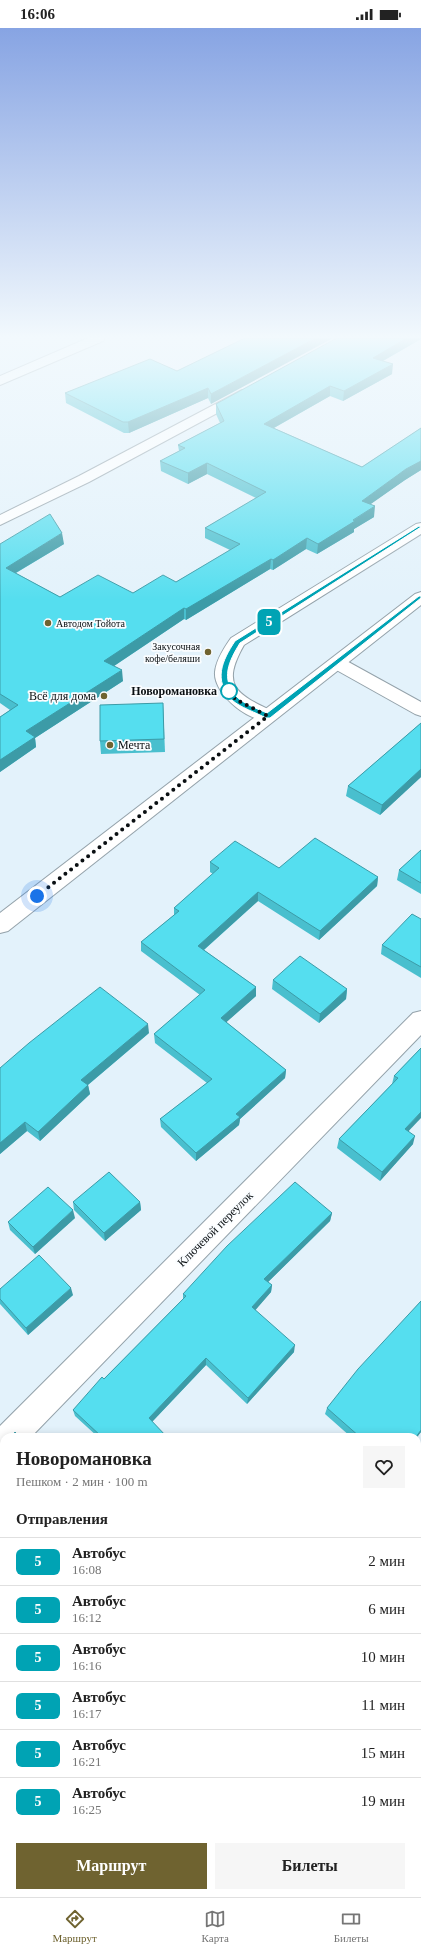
<!DOCTYPE html>
<html lang="ru">
<meta charset="utf-8">
<style>
body{margin:0;font-family:Georgia,serif;background:#f6f6f6;color:#222;height:100vh;display:flex;flex-direction:column;font-size:15px;white-space:nowrap}
*{box-sizing:border-box;margin:0}
p{font-size:13px;color:#767676}
.icon{flex:none;width:22px;height:22px;fill:none;stroke:currentColor;stroke-width:2;stroke-linecap:round;stroke-linejoin:round}
.map{position:relative;flex:1;overflow:hidden}
.details{position:absolute;left:0px;top:1405px;width:421px;height:464px;display:flex;flex-direction:column;background:#fff;border-radius:12px 12px 0 0;box-shadow:0 2px 10px #0003}
.details>*{flex:none}
.badge{padding:0 8px;border-radius:6px;font-size:14px;line-height:26px}
.you{position:absolute;width:20px;height:20px;margin:-10px;border:3px solid #fff;border-radius:50%;background:#1a73e8;box-shadow:0 0 0 6px #1a73e833}
.map>.badge{position:absolute;translate:-50% -50%;box-shadow:0 0 0 2px #fff}
h2{padding:0 16px;font-size:15px;line-height:36px}
.round{display:grid;place-items:center;flex:none;width:42px;height:42px;border-radius:0px;background:#f6f6f6}
.head{display:flex;align-items:center;justify-content:space-between;height:68px;padding:0 16px}
h1{font-size:19px;font-weight:600;line-height:30px}
.action{display:flex;gap:8px;margin-top:auto;padding:8px 16px}
.action a{flex:1;height:46px;border-radius:0px;background:#6f6330;color:#fff;font-size:16px;font-weight:600;line-height:46px;text-align:center}
.action a+a{background:#f6f6f6;color:#222}
ul{padding:0;list-style:none}
li{display:flex;align-items:center;gap:12px;height:48px;padding:0 16px;border-top:1px solid #e0e0e0}
li div{flex:1}
li b{display:block;font-size:15px}
li em{font-style:normal}
li .badge{min-width:44px;font-weight:700;text-align:center}
.status{display:flex;justify-content:space-between;align-items:center;height:28px;padding:0 20px;background:#fff;direction:ltr}
.status svg{height:11px;fill:currentColor}
.tabs{display:flex;justify-content:space-around;align-items:center;height:56px;border-top:1px solid #e0e0e0;background:#fff;font-size:11px;color:#767676}
.tabs a{display:grid;justify-items:center;gap:2px}
.tabs .current{color:#6f6330}
.map>svg:first-child{display:block}
</style>
<div class="status"><b>16:06</b><svg viewBox="0 0 49 12"><path d="M0 12V9h3v3zM5 12V6h3v6zM10 12V3h3v9zM15 12V0h3v12zM26 1h20v11H26zM47 4h2v5h-2z"/></svg></div>
<div class="map">
<svg width="421" height="1869" viewBox="0 0 421 1869">
<rect width="100%" height="100%" fill="#e3f2fb"/>
<g fill="none" stroke-linecap="round" stroke-linejoin="round">
<g stroke="#94a2aa" stroke-width="2">
<g id="minor">
<polygon points="88,310 105,310 103,313 0,357 0,348"/>
<polygon points="242,362 247,363 248,366 247,369 89,454 0,497 0,487 79,448"/>
<path d="M421 495V506L244 617C220 659 237 666 274 684L277 688 274 692C253 698 213 667 215 644 216 632 224 620 231 610L416 496Z"/>
<polygon points="337,630 343,631 421,674 421,688 415,686 331,639 328,635 331,631"/>
<polygon points="421,983 421,1007 31,1409 4,1409 4,1421 0,1420 0,1398 413,985"/>
<polygon points="421,1612 421,1651 417,1653 417,1614"/>
<polygon points="261,1865 298,1865 297,1869 259,1869"/>
</g>
</g>
<g stroke="#94a2aa" stroke-width="2">
<polygon id="major" points="421,564 421,577 8,903 0,905 0,885 415,566"/>
</g>
<use href="#minor" fill="#fff" fill-rule="evenodd"/>
<use href="#major" fill="#fff" fill-rule="evenodd"/>
</g>
<g fill="#49bfce">
<polygon points="245,310 211,376 208,370 129,405 124,405 66,375 65,365 177,343"/>
<polygon points="421,310 421,311 383,333 392,346 343,373 330,368 274,400 362,439 421,400 421,442 405,452 370,476 374,489 354,501 354,504 317,526 306,521 273,542 270,541 186,592 184,591 114,638 123,653 35,710 36,719 0,744 0,689 10,682 0,675 0,516 64,516 16,545 60,569 133,565 176,554 230,522 205,510 205,500 256,470 207,446 188,456 161,443 160,433 179,423 178,417 220,395 216,386 216,376"/>
<polygon points="163,675 165,724 101,726 100,713"/>
<polygon points="421,695 421,749 380,787 346,768 348,758"/>
<polygon points="421,822 421,866 397,852 399,842"/>
<polygon points="210,834 279,840 378,849 377,858 319,912 258,873 204,922 256,959 256,968 226,994 286,1042 285,1050 240,1091 239,1097 196,1133 161,1099 160,1091 207,1055 155,1015 154,1006 200,967 141,923 141,914 174,887 174,880 213,846 210,844"/>
<polygon points="421,891 421,950 381,926 382,917"/>
<polygon points="273,952 347,961 346,971 319,995 272,961"/>
<polygon points="149,1005 88,1057 90,1066 40,1113 27,1103 0,1126 0,1040"/>
<polygon points="421,1020 409,1103 413,1116 380,1153 337,1120 339,1111 392,1056 394,1048"/>
<polygon points="73,1174 140,1174 141,1182 105,1213 74,1182"/>
<polygon points="332,1185 330,1193 268,1254 272,1257 271,1264 255,1282 294,1324 247,1376 206,1337 152,1394 167,1409 98,1409 75,1388 73,1382 183,1271 183,1266"/>
<polygon points="75,1190 35,1226 10,1202 8,1194"/>
<polygon points="0,1261 73,1267 28,1307 0,1276"/>
<polygon points="421,1273 421,1404 417,1409 351,1409 325,1386 327,1380"/>
</g>
<g fill="#3c9ba7">
<polygon points="316,310 333,310 211,376 211,366"/>
<polygon points="407,310 421,310 421,311 372,339 373,330"/>
<polygon points="393,336 392,346 343,373 344,363"/>
<polygon points="330,358 330,368 263,406 264,396"/>
<polygon points="208,360 208,370 129,405 128,394"/>
<polygon points="421,433 421,442 405,452 361,483 362,473 406,441"/>
<polygon points="207,435 207,446 188,456 188,445"/>
<polygon points="375,478 374,489 354,501 354,504 317,526 318,516"/>
<polygon points="62,505 64,516 7,550 6,540"/>
<polygon points="307,510 306,521 273,542 273,532"/>
<polygon points="271,531 270,541 186,592 186,581"/>
<polygon points="184,580 184,591 105,644 104,633"/>
<polygon points="122,642 123,653 35,710 36,719 0,744 0,732 26,703"/>
<polygon points="421,741 421,749 380,787 382,777"/>
<polygon points="378,849 377,858 319,912 320,903"/>
<polygon points="258,864 258,873 198,927 198,918"/>
<polygon points="256,959 256,968 221,999 221,990"/>
<polygon points="347,961 346,971 319,995 320,986"/>
<polygon points="148,996 149,1005 83,1061 81,1052"/>
<polygon points="286,1042 285,1050 240,1091 239,1097 196,1133 196,1125 236,1086"/>
<polygon points="88,1057 90,1066 40,1113 38,1104"/>
<polygon points="421,1084 421,1090 403,1109 405,1101"/>
<polygon points="25,1094 27,1103 0,1126 0,1115"/>
<polygon points="415,1108 413,1116 380,1153 382,1144"/>
<polygon points="140,1174 141,1182 105,1213 104,1205"/>
<polygon points="73,1182 75,1190 35,1226 33,1219"/>
<polygon points="332,1185 330,1193 264,1258 264,1251"/>
<polygon points="272,1257 271,1264 252,1286 252,1279"/>
<polygon points="71,1260 73,1267 28,1307 26,1300"/>
<polygon points="295,1317 294,1324 247,1376 248,1370"/>
<polygon points="206,1330 206,1337 150,1396 149,1390"/>
<polygon points="421,1402 421,1404 417,1409 416,1409"/>
<polygon points="4,1501 4,1510 0,1514 0,1506"/>
<polygon points="4,1564 4,1571 0,1575 0,1568"/>
<polygon points="0,1779 4,1784 4,1787 0,1782"/>
<polygon points="36,1865 39,1865 36,1869 33,1869"/>
</g>
<g fill="#55deef" stroke="#3c9ba7">
<polygon points="245,310 316,310 211,366 208,360 128,394 123,394 65,365 150,331 177,343"/>
<polygon points="337,310 407,310 373,330 393,336 344,363 330,358 264,396 362,439 421,400 421,433 406,441 362,473 375,478 353,492 355,493 318,516 307,510 273,532 271,531 186,581 184,580 104,633 122,642 26,703 35,709 0,732 0,689 18,677 0,666 0,516 50,486 62,505 6,540 60,569 98,547 133,565 163,547 176,554 240,516 205,500 266,464 207,435 188,445 160,433 185,420 178,417 224,393 216,376"/>
<polygon points="163,675 164,711 100,713 100,677"/>
<polygon points="421,695 421,741 382,777 348,758"/>
<polygon points="315,810 378,849 320,903 258,864 198,918 256,959 221,990 286,1042 236,1086 240,1089 196,1125 160,1091 212,1051 154,1006 205,962 141,914 179,883 174,880 219,840 210,834 235,813 279,840"/>
<polygon points="421,822 421,855 399,842"/>
<polygon points="412,886 421,891 421,939 382,917"/>
<polygon points="300,928 347,961 320,986 273,952"/>
<polygon points="100,959 148,996 81,1052 88,1057 38,1104 25,1094 0,1115 0,1040 29,1015"/>
<polygon points="421,1020 421,1084 405,1101 415,1108 382,1144 339,1111 398,1050 394,1048"/>
<polygon points="109,1144 140,1174 104,1205 73,1174"/>
<polygon points="295,1154 332,1185 264,1251 272,1257 252,1279 295,1317 248,1370 206,1330 149,1390 167,1409 102,1409 73,1382 102,1349 104,1351 186,1268 183,1266 227,1218"/>
<polygon points="48,1159 73,1182 33,1219 8,1194"/>
<polygon points="39,1227 71,1260 26,1300 0,1271 0,1261"/>
<polygon points="421,1273 421,1402 416,1409 360,1409 327,1380 358,1341"/>
<polygon points="15,1404 20,1409 11,1409"/>
<polygon points="4,1417 4,1501 0,1506 0,1421"/>
<polygon points="0,1534 4,1539 4,1564 0,1568"/>
<polygon points="0,1782 4,1787 4,1865 36,1865 33,1869 0,1869"/>
</g>
<linearGradient id="sky" x2="0" y2="1"><stop stop-color="#87a4e3"/><stop offset="0.54" stop-color="#f2f9fd"/><stop offset="1" stop-color="#f2f9fd" stop-opacity="0"/></linearGradient>
<rect width="421" height="572" fill="url(#sky)"/>
<path fill="#00a3b4" stroke="#fff" d="M419 498 421 499 240 615C229 633 220 651 237 669 244 676 258 681 267 685L419 568H421V570L270 690H266C257 685 239 679 232 672 213 652 222 633 235 613Z"/>
<g fill="none" stroke-linecap="round" stroke-linejoin="round">
<polyline stroke="#0a0f12" stroke-width="4" stroke-dasharray="0 7.2" points="37,868 268,688 235,671 229,662 229,663"/>
</g>
<g fill="#6f6330" stroke="#fafdff" stroke-width="1.5">
<circle cx="48" cy="595" r="4"/>
<circle cx="208" cy="624" r="4"/>
<circle cx="104" cy="668" r="4"/>
<circle cx="110" cy="717" r="4"/>
</g>
<circle fill="#fff" stroke="#00a3b4" stroke-width="2" cx="229" cy="663" r="8"/>
<g text-anchor="middle" stroke-width="3.5" stroke-linejoin="round" paint-order="stroke">
<g font-size="10" fill="#0a0f12" stroke="#fafdff" text-anchor="start">
<text x="56" y="599">Автодом Тойота</text>
<text x="200" y="622" text-anchor="end">Закусочная<tspan x="200" dy="12">кофе/беляши</tspan></text>
</g>
<g font-size="12" font-weight="bold" fill="#0a0f12" stroke="#fafdff" text-anchor="end">
<text x="217" y="667">Новоромановка</text>
</g>
<g font-size="12" fill="#0a0f12" stroke="#fafdff" text-anchor="end">
<text x="96" y="672">Всё для дома</text>
<text x="118" y="721" text-anchor="start">Мечта</text>
</g>
<g font-size="12" fill="#0a0f12" stroke="#fafdff">
<text transform="translate(215 1201) rotate(-45)" y="4">Ключевой переулок</text>
</g>
</g>
</svg>
<div class="you" style="left:37px;top:868px"></div>
<b class="badge" style="left:269px;top:594px;background:#00a3b4;color:#fff">5</b>
<section class="details">
<div class="head"><div><h1>Новоромановка</h1><p>Пешком · 2 мин · 100 m</p></div><a class="round"><svg class="icon" aria-label="heart" viewBox="0 0 24 24"><path d="M12 20l-8-8c-3-5 5-10 8-4 3-6 11-1 8 4z"/></svg></a></div>
<h2>Отправления</h2>
<ul>
<li><span class="badge" style="background:#00a3b4;color:#fff">5</span><div><b>Автобус</b><p>16:08</p></div><em>2 мин</em></li>
<li><span class="badge" style="background:#00a3b4;color:#fff">5</span><div><b>Автобус</b><p>16:12</p></div><em>6 мин</em></li>
<li><span class="badge" style="background:#00a3b4;color:#fff">5</span><div><b>Автобус</b><p>16:16</p></div><em>10 мин</em></li>
<li><span class="badge" style="background:#00a3b4;color:#fff">5</span><div><b>Автобус</b><p>16:17</p></div><em>11 мин</em></li>
<li><span class="badge" style="background:#00a3b4;color:#fff">5</span><div><b>Автобус</b><p>16:21</p></div><em>15 мин</em></li>
<li><span class="badge" style="background:#00a3b4;color:#fff">5</span><div><b>Автобус</b><p>16:25</p></div><em>19 мин</em></li>
</ul>
<div class="action"><a>Маршрут</a><a>Билеты</a></div>
</section>
</div>
<nav class="tabs">
<a class="current"><svg class="icon" aria-label="directions" viewBox="0 0 24 24"><path d="M12 3l9 9-9 9-9-9zM9 14v-3h6M13 9l2 2-2 2"/></svg>Маршрут</a>
<a><svg class="icon" aria-label="map" viewBox="0 0 24 24"><path d="M3 6l6-2 6 2 6-2v14l-6 2-6-2-6 2zM9 4v14M15 6v14"/></svg>Карта</a>
<a><svg class="icon" aria-label="tickets" viewBox="0 0 24 24"><path d="M3 7h18v10H3zM15 7v10"/></svg>Билеты</a>
</nav>
